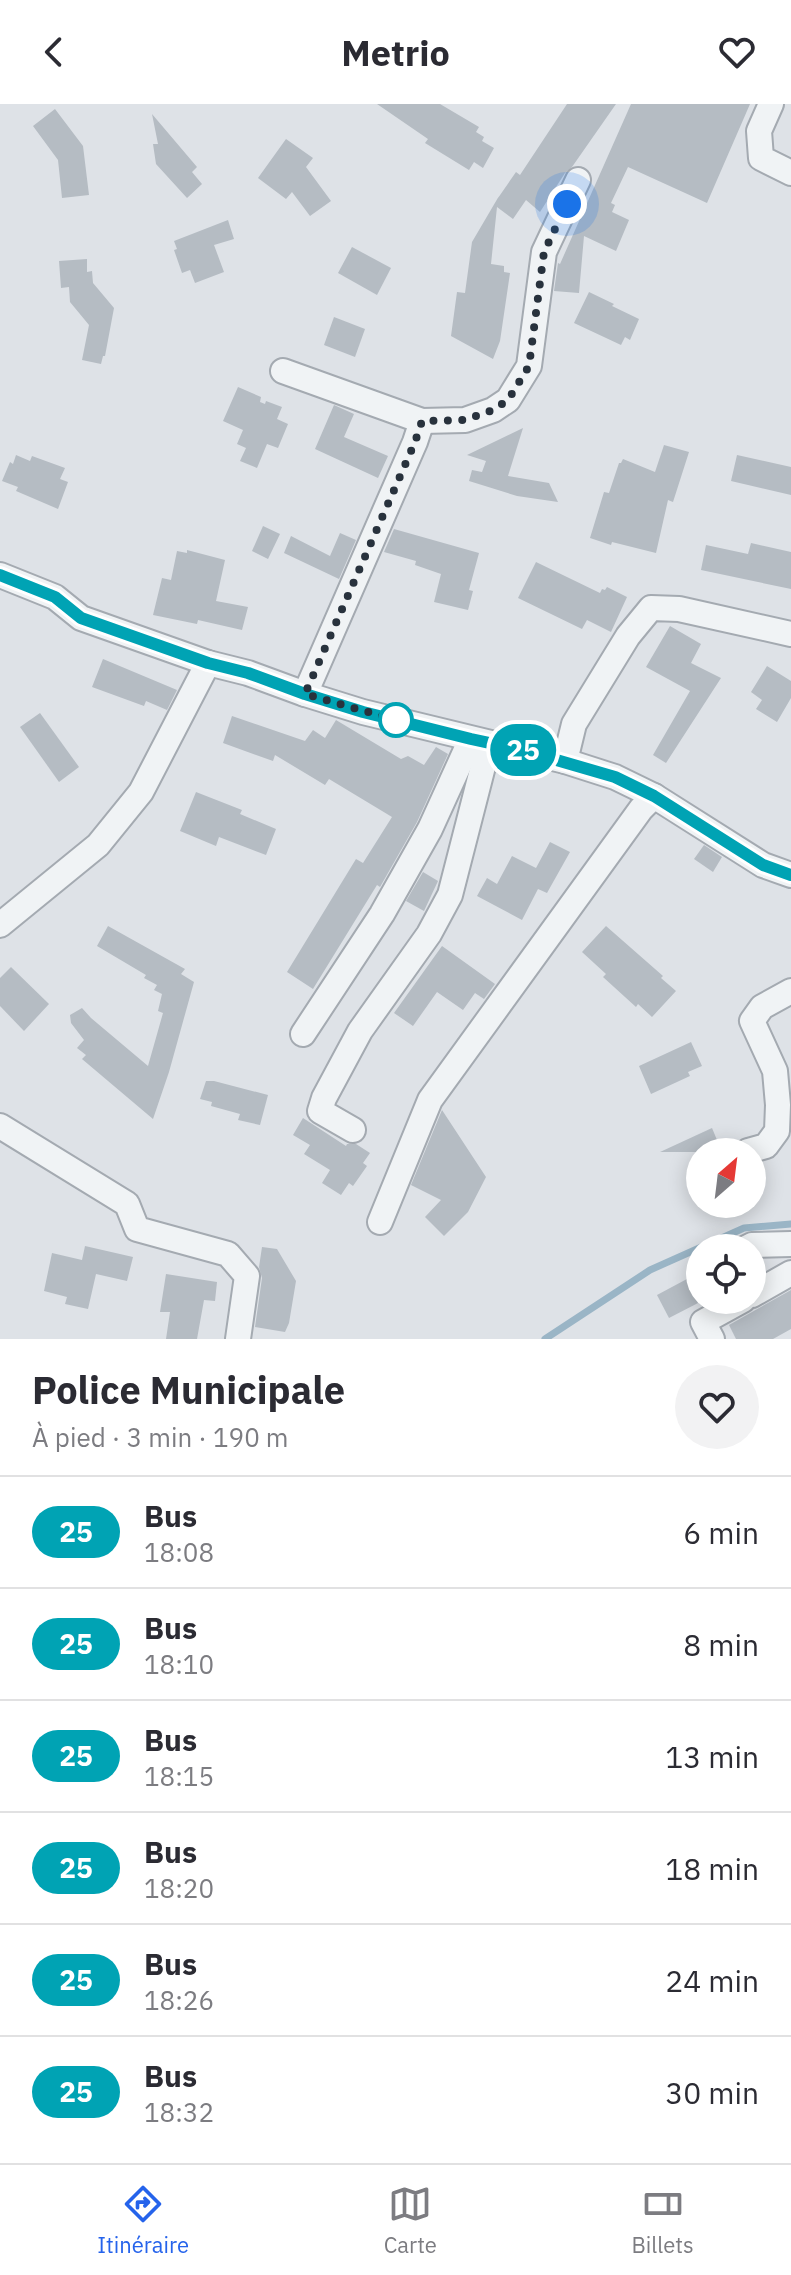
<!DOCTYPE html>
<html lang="fr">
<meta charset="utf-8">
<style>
body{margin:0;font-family:"IBM Plex Sans",sans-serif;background:#f2f2f3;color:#2b2b33;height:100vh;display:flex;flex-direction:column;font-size:30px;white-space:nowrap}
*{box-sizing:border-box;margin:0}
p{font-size:26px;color:#7c7c81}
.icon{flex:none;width:44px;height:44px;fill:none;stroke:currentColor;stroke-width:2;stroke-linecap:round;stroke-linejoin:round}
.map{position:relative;height:1235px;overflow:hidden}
.drawer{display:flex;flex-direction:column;background:#fff;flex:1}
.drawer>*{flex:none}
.badge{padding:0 16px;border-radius:26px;font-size:28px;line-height:52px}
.needle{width:52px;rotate:28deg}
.fabs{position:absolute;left:686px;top:1034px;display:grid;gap:16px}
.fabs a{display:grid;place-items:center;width:80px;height:80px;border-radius:50%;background:#fff;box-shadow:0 4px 20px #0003;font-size:40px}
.you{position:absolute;width:40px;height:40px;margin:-20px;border:6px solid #fff;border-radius:50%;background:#1a73e8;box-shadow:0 0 0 12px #1a73e833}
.map>.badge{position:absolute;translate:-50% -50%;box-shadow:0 0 0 4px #fff}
.round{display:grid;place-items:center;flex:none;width:84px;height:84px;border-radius:42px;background:#f2f2f3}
.headline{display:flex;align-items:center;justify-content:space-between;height:136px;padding:0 32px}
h1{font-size:38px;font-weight:700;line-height:60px}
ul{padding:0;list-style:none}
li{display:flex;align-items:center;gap:24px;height:112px;padding:0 32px;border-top:2px solid #e1e1e2}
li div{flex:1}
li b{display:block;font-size:30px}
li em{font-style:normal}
li .badge{min-width:88px;font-weight:700;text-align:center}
header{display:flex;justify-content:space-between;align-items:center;height:104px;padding:0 32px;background:#fff;font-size:36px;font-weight:700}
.tab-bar{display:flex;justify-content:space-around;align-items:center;height:112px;border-top:2px solid #e1e1e2;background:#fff;font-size:22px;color:#7c7c81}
.tab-bar a{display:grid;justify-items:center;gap:4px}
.tab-bar .selected{color:#2563eb}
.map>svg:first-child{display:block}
</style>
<header><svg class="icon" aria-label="back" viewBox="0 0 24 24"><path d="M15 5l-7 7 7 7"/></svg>Metrio<svg class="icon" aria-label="heart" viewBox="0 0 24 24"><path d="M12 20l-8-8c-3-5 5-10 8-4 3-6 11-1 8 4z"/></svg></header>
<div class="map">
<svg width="791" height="1235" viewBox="0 0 791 1235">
<rect width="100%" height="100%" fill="#dee2e7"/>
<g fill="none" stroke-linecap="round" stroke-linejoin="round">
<polyline stroke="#9ab5c6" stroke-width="7" points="545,1235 650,1166 744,1124 791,1120"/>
</g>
<g fill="#b5bcc3">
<polygon points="377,0 440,0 479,23 476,28 484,33 482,37 494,44 483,64 474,58 469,66 425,39 428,35"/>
<polygon points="567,0 616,0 572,63 565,69 540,108 526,96 513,115 497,103 491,160 504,162 504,168 510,169 500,237 493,255 451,232 457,188 465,189 472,138 499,92 498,94 516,68 520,71"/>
<polygon points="631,0 750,0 707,99 628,63 611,99 615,101 612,108 629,116 616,147 584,132 579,189 554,187 558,159 560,160"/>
<polygon points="55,5 83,42 89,91 62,94 58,56 33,22"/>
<polygon points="152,10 197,63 192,68 202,80 187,94 156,60 153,40 158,40"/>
<polygon points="286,35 313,54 306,63 331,97 310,112 292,88 286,95 258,74"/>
<polygon points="228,116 234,135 214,141 224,168 195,179 190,166 182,169 174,146 177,145 174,137"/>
<polygon points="352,143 391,164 377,191 338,169"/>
<polygon points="87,155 87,168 92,167 93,179 114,204 105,252 103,252 101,260 82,256 89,221 70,198 69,183 61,184 59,157"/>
<polygon points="589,188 614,200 612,202 639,215 630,236 625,233 621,241 574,219"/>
<polygon points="334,213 365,225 355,253 324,241"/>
<polygon points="238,283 261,293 260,298 265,300 266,297 282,303 277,315 288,320 278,344 267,340 257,364 240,357 246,344 237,340 243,326 223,317"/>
<polygon points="334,301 354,310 344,333 388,352 378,374 315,345"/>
<polygon points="523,324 508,372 549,379 558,398 517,392 469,377 472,366 482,368 486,357 467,351"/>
<polygon points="664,341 689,348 673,398 668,396 656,449 612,438 611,441 590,434 604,388 609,389 619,359 621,359 623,355 655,368"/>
<polygon points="16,351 30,357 32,352 65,364 60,375 68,378 58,405 16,387 18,383 2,377 10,358 13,360"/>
<polygon points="737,351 791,363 791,391 731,377"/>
<polygon points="263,422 280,430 268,455 252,447"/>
<polygon points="394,425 479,449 469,486 473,487 468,506 434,498 441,470 415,461 416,457 384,448"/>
<polygon points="340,429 356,436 339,475 284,449 291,432 330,452"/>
<polygon points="751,439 791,448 791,485 701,466 706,441 748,450"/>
<polygon points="187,446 225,456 216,497 248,503 242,526 198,516 197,520 153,511 162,474 171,476 177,447 187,449"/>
<polygon points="536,458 600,489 602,485 605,486 607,483 627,493 611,528 587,516 582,525 518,494"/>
<polygon points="670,522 701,540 691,559 721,574 666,659 653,651 690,587 646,563"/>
<polygon points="103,555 177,586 167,606 146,597 144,602 92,583"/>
<polygon points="767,562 791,577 791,594 777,618 756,605 762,596 751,588"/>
<polygon points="40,609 79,663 59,678 20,623"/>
<polygon points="232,612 305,637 313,626 325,634 336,616 401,655 408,652 424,661 436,643 448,650 417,718 380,783 377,781 313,885 287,868 356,755 363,759 392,713 329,675 325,681 275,651 273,657 223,639"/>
<polygon points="196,688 242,706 240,710 276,725 266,751 219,733 216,742 180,727"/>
<polygon points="550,738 570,748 547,789 538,785 522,816 477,792 487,774 497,780 512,752 536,764"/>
<polygon points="704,741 722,753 713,768 694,755"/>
<polygon points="423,768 438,777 424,807 406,797"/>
<polygon points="108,822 185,865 181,870 194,878 169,968 153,1015 82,955 86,951 77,944 84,936 71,919 70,911 82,904 91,914 148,962 163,909 158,907 162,890 154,886 157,881 144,874 146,871 97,842"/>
<polygon points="606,822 663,872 661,874 676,887 652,913 638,900 636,903 603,873 606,870 582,848"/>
<polygon points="442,842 495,880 484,895 475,889 463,906 437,888 413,922 394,909"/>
<polygon points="11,863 49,900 24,927 0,902 0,874"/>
<polygon points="691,938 702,962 688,968 690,972 651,990 639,962"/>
<polygon points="206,977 214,977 268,991 260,1021 238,1016 240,1010 211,1002 212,998 200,995"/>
<polygon points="442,1006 486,1073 468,1108 444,1132 425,1113 441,1096 411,1081"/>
<polygon points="303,1014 346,1042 347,1040 356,1040 370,1049 363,1059 367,1062 353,1082 349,1079 341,1091 322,1079 330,1066 304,1050 310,1041 293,1031"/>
<polygon points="712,1024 722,1048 660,1048"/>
<polygon points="85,1142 133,1153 127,1177 96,1170 88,1205 65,1200 67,1193 44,1187 52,1149 82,1156"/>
<polygon points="262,1143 277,1145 296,1177 289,1219 285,1228 255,1223 262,1174 259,1163"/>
<polygon points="700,1168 700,1198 669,1214 657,1191"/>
<polygon points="166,1170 217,1178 215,1197 204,1196 197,1235 166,1235 170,1208 160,1208"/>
<polygon points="791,1186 791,1225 773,1235 736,1235 729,1221"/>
</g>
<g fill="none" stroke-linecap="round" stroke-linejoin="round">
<g stroke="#a4aab1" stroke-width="28">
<g id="minor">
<polyline points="771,0 759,27 761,54 791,69"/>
<polyline points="283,267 422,317 465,316 493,306 508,296 529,262 544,148 578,76"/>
<polyline points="0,471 55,493 81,514 208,559 248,569 305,590 363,608 565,657 615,673 654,692 763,761 791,771"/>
<polyline points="305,590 415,338 422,317"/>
<polyline points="565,657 574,620 628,532 651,504 679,505 791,530"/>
<polyline points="0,821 98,741 141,688 208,559"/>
<polyline points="303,930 382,810 430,725 471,635"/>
<polyline points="0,1022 127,1100 137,1125 228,1150 247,1172 238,1235"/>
<polyline points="353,1026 320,1007 324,994 360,927 429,830 450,791 489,639"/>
<polyline points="748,1047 766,1042 777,1027 778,1001 775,967 752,917 762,903 791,887"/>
<polyline points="380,1118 430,996 641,705 654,692"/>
<polyline points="746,1144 752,1141 791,1140"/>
<polyline points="752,1191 791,1169"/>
<polyline points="712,1235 703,1218 743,1196"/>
</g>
</g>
<use href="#minor" stroke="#f0f3f5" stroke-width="24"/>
</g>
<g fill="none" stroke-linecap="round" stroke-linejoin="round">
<g stroke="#fff" stroke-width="18">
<polyline id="line" points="0,471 55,493 81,514 208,559 248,569 305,590 363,608 471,635 522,646 615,673 654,692 763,761 791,771"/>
</g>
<use href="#line" stroke="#00a3b4" stroke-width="12"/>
<polyline stroke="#28323d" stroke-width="8" stroke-dasharray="0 14.4" points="396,616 305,590 415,338 422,317 465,316 493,306 508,296 529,262 544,148 567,100"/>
</g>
<circle fill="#fff" stroke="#00a3b4" stroke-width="4" cx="396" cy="616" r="16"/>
</svg>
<div class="fabs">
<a><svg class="needle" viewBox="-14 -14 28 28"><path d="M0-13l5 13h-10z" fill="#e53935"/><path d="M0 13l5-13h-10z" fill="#7c7c81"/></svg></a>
<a><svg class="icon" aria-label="locate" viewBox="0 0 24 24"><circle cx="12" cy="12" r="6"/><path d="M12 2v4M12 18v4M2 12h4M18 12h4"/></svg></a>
</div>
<div class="you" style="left:567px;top:100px"></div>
<b class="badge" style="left:523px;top:646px;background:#00a3b4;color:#fff">25</b>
</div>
<section class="drawer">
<div class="headline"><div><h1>Police Municipale</h1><p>À pied · 3 min · 190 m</p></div><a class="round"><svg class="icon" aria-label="heart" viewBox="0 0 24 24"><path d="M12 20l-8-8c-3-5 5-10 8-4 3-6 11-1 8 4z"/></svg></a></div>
<ul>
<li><span class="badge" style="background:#00a3b4;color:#fff">25</span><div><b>Bus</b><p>18:08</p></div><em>6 min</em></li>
<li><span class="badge" style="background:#00a3b4;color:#fff">25</span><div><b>Bus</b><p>18:10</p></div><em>8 min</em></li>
<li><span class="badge" style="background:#00a3b4;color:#fff">25</span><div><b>Bus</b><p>18:15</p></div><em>13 min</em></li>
<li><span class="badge" style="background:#00a3b4;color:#fff">25</span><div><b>Bus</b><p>18:20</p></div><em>18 min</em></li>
<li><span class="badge" style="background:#00a3b4;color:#fff">25</span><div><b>Bus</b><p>18:26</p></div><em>24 min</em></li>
<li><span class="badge" style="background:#00a3b4;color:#fff">25</span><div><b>Bus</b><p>18:32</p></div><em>30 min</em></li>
</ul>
</section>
<nav class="tab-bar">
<a class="selected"><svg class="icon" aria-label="directions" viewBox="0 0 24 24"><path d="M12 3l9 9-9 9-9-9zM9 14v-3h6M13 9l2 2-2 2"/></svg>Itinéraire</a>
<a><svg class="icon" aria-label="map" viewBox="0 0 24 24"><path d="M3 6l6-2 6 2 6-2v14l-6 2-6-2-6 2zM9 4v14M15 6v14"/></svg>Carte</a>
<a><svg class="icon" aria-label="tickets" viewBox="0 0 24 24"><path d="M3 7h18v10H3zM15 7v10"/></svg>Billets</a>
</nav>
